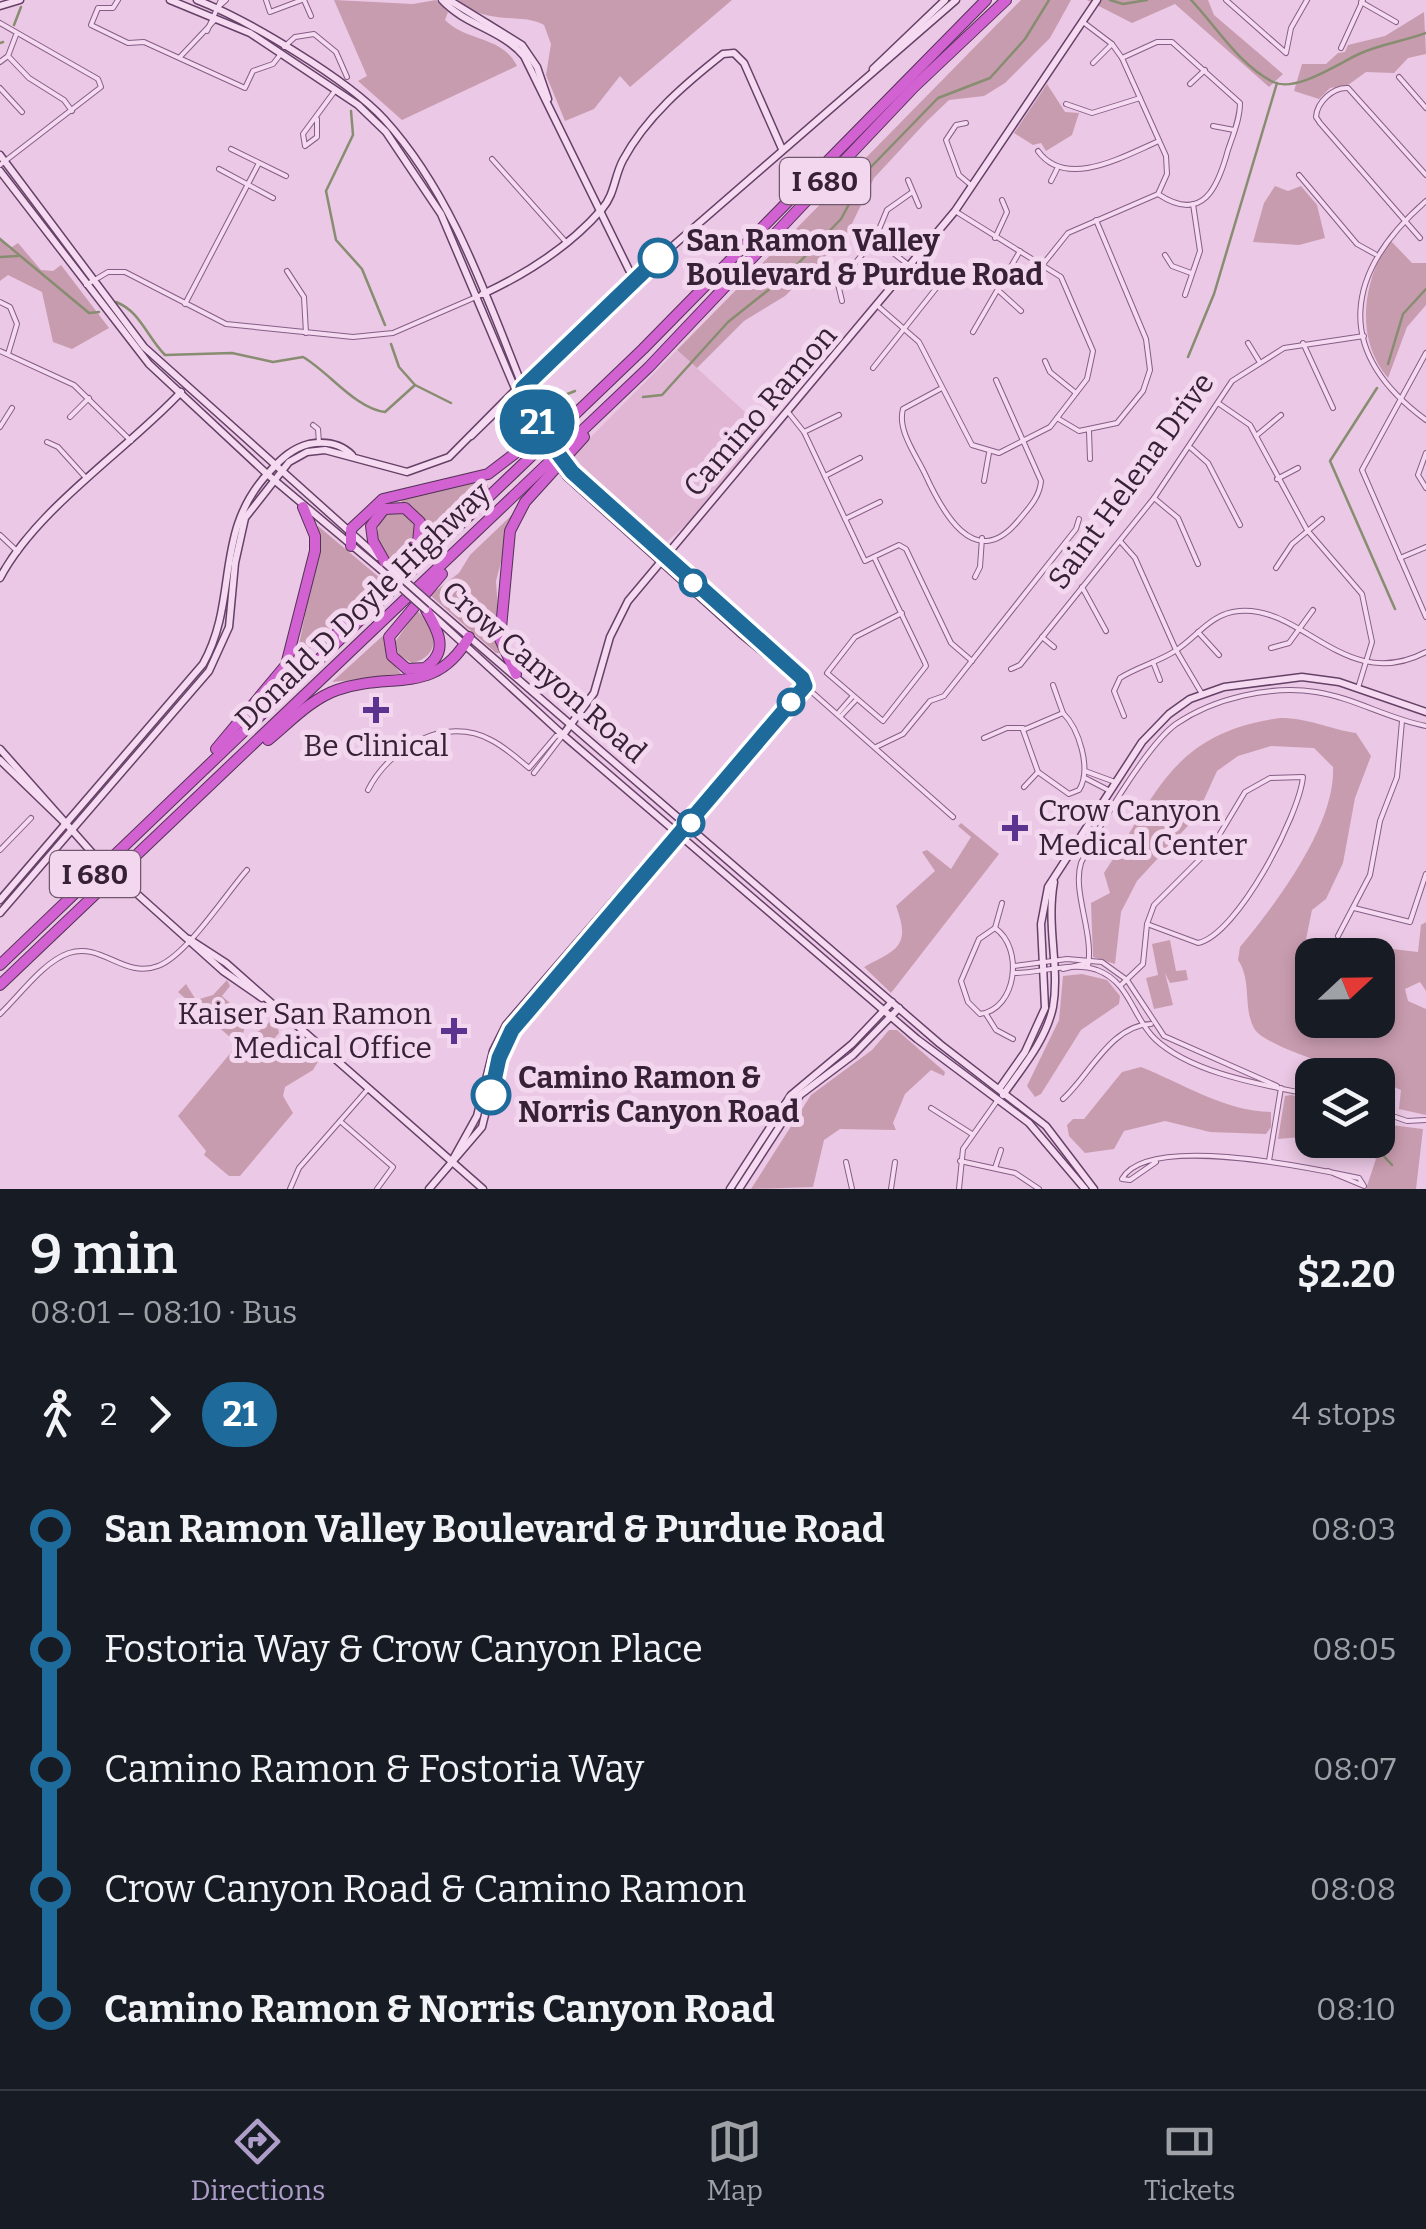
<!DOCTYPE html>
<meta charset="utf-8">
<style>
body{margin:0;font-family:Bitter,serif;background:#242831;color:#f1f3f6;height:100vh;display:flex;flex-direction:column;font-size:38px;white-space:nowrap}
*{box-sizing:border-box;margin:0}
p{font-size:32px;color:#9ea1a6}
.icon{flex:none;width:55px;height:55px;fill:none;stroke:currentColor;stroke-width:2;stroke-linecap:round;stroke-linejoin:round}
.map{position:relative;height:1189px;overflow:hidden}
.side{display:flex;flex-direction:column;background:#171b24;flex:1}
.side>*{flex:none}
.badge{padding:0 20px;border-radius:32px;font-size:35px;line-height:65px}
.needle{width:65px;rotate:68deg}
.fabs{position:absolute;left:1295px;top:938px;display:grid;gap:20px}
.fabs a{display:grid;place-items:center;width:100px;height:100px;border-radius:20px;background:#171b24;box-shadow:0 5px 15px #0003;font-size:50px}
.map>.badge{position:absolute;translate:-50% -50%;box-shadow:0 0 0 5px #fff}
.legs{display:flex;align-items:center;gap:15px;height:110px;padding:0 30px;font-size:32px}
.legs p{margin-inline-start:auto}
.overview{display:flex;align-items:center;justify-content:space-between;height:170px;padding:0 30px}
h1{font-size:55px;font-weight:600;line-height:75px}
ul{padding:0 30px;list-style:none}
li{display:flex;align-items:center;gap:35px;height:120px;font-size:38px}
li i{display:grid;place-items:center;width:15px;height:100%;margin:0 12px;background:currentColor}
li i::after{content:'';width:25px;height:25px;margin:-12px;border:8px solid;border-radius:50%;background:#171b24}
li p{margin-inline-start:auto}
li:first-child i{background:linear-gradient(#0000 50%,currentColor 0)}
li:last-child i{background:linear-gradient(currentColor 50%,#0000 0)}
.tabs{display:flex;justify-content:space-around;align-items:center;height:140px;border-top:2px solid #363941;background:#171b24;font-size:28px;color:#9ea1a6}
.tabs a{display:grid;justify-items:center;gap:5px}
.tabs .on{color:#ae9dc8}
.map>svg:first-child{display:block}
</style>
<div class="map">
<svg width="1426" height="1189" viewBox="0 0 1426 1189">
<rect width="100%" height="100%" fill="#ebc8e5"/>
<polygon fill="#e0b6d4" points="677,350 766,431 688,523 661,547 625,517 570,458"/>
<g fill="#c89caf" fill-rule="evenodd">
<path d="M334 0 413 4 436 0 448 12 445 20C467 42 503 36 517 66L402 120 358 81 367 76Z"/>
<path d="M458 0H732L630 87 620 76 594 109 565 121 546 75 551 44 544 25C521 12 488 27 458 0Z"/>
<polygon points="1021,0 1071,0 1050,38 1005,83 984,96 949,100 926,122 874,178 848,232 835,247 785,296 744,321 697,368 677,350"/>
<polygon points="1087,0 1208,0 1214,15 1283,74 1269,87 1175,4 1132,23"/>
<polygon points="1424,12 1426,54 1408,58 1394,73 1366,72 1348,85 1330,88 1319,99 1294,91 1302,64 1326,64 1338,53 1345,52 1348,45 1385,36"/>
<polygon points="1047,84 1065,112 1079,113 1072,135 1046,151 1041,143 1033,145 1014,133"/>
<polygon points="1275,186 1288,191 1301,186 1317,205 1325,238 1299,245 1253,242 1264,203"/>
<polygon points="0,237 9,249 18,243 41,270 53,271 61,265 109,328 72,349 53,342 42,292 8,275 0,281"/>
<path d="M1390 240 1412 263H1426V305L1407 327 1388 378C1354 338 1363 280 1390 240Z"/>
<polygon points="486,480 489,489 464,512 445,520 441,531 426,529 420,514 402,503 401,498"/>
<path d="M391 511H403L417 525 415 542 395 564C377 547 369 527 391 511Z"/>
<polygon points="514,513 496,581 501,653 496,653 430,595 459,573 470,555"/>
<polygon points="318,526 380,578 295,664 316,561"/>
<path d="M417 611C438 628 442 656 412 663L399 655 395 642Z"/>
<polygon points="388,631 389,658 402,675 332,682"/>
<path d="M1280 718C1309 718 1329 729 1356 733L1371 756 1355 798 1343 863 1326 899 1312 910 1306 939 1418 952 1421 925 1426 922V991L1420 982 1405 989 1408 1001 1426 1009V1115L1399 1109 1401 1090 1378 1080V1075C1357 1075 1263 1047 1254 1028 1243 1008 1252 980 1238 960L1240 947C1276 904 1336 824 1333 767L1314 748 1271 746 1238 756 1217 771 1196 817 1137 881 1121 912 1115 964 1093 957 1091 903 1110 893 1104 873C1159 791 1173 733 1280 718ZM1312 955H1378V1020H1312Z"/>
<path d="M961 823 999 854 891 993 864 967C895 950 912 948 896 906L935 871 922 852 927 850 951 869 971 837 958 826Z"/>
<polygon points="1170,940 1176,971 1186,970 1188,980 1170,983 1165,973 1173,1005 1154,1009 1146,978 1158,975 1152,944"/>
<polygon points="1082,974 1107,980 1120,996 1119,1004 1081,1030 1041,1094 1035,1097 1027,1086 1059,1020 1063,976"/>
<polygon points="227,980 230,986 222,996 247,1018 243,1034 248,1040 271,1021 277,1023 279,1033 273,1040 292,1040 305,1046 300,1050 303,1055 315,1054 320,1058 313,1070 285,1087 283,1096 293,1113 240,1176 229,1176 204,1155 206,1151 178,1116 238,1044 178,992 186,984 196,1000 213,995"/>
<polygon points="889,1030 897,1030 945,1072 944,1076 931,1070 905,1094 893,1123 896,1130 840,1129 824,1140 813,1187 751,1189 811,1095 872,1050"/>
<path d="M1141 1067C1184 1084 1224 1111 1271 1112V1127L1266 1134 1210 1132 1165 1121 1124 1131 1114 1149 1085 1153 1069 1136 1067 1125 1073 1119H1084L1122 1072Z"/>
<polygon points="1292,1095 1312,1103 1312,1136 1278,1139 1285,1096"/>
<polygon points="1391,1125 1423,1129 1416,1189 1366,1189 1376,1159 1363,1148 1343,1149 1336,1140 1378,1140 1378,1128"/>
</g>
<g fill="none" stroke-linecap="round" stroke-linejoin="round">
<g stroke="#878d70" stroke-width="2.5">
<polyline points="1110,0 1123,4 1147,0"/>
<path d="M1191 0C1216 26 1239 65 1273 82 1296 93 1339 63 1359 54 1380 44 1405 41 1426 33"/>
<polyline points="488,20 523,43"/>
<polyline points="14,25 21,7"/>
<polyline points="0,43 3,42"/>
<polyline points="351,111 353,135 326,191 336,240 362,269 385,325"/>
<polyline points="0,239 89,313 99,312"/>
<polyline points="0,257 18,256"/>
<path d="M116 302C140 311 147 337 165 355L232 353 273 362 303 357C329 372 356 409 385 412L415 385 451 403"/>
<polyline points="391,344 399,367 415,385"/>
<polyline points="1188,357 1214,294 1277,83"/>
<polyline points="1388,364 1403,314 1426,289"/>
<polyline points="1377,388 1330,461 1395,609"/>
<polyline points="533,395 560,397 575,391"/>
<polyline points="643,397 662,395 728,322 786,276 841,219 867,171 938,98 990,78 1025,39 1049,0"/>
<polyline points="1369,1140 1392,1165"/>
</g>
<g stroke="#855e85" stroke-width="6">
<g id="street">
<polyline points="118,0 113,8 98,8 91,25 128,43 144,42 245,88 253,71 273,64 280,55"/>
<polyline points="266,0 270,12 302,0"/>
<polyline points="304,0 311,16"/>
<polyline points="1226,0 1286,53 1291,28 1307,0"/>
<polyline points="1361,2 1396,22"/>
<polyline points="217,8 226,0"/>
<polyline points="0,23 98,79 101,87 0,165"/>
<polyline points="207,31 221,0"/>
<polyline points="284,47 295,37 314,34 336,52 347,77"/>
<polyline points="1341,48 1363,0"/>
<polyline points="8,56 29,78 64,100 72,111"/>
<polyline points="180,57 215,20"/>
<path d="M1122 58 1157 42H1172L1240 103C1240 119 1233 135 1228 150 1218 187 1203 224 1158 194"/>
<polyline points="0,62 8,56 16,35"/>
<polyline points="1093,63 1112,44"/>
<polyline points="1399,77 1426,108"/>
<polyline points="1190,84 1205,70"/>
<polyline points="0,88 22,112"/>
<polyline points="1066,104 1092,113 1140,98"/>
<polyline points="317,119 317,137 305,146 303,134 334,92"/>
<polyline points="966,123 956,125 946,140 959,175 972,186"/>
<polyline points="1213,126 1234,130"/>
<polyline points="231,149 286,176"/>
<path d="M1038 151C1066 190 1124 156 1159 141"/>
<polyline points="492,159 565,241"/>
<polyline points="219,169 273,198"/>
<polyline points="1299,175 1357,244 1375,254"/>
<polyline points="908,180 919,206"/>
<polyline points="1051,181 1057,169"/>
<path d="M1426 201C1345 272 1332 351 1426 420"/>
<polyline points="995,238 1007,212 1002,200"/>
<path d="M1420 238 1320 123 1316 117C1317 102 1333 87 1348 88L1426 175"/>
<polyline points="875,239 910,266"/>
<polyline points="1165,255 1172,266 1191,273"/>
<polyline points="1044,263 1068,233 1158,194 1167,174 1166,156 1122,58 1112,44 1083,22"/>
<polyline points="287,271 304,297 306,333"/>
<polyline points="86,285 108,272 125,272 226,324 353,337 393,333 483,294"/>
<polyline points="999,291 1021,311"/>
<polyline points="1185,295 1200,251 1193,204"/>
<polyline points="842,301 838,284 875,239 887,210 911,193"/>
<polyline points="0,302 10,307 17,324 8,354"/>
<polyline points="185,304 259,163"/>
<polyline points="879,307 919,342 972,445 999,453 1050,427 1087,379 1093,351 1061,277 955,211"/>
<polyline points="973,332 1020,251"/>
<polyline points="1248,343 1259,361"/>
<polyline points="1303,343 1333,408"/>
<polyline points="0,351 74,385 131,441"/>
<polyline points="1426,353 1362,470 1426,617"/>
<polyline points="1045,361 1050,372 1076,393"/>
<polyline points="873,368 949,272"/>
<path d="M940 389 903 409C897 430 916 455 925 474 941 509 974 574 1018 521 1028 509 1040 497 1041 481L996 380"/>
<polyline points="1218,403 1250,425 1307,530 1362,594 1372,642 1358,688"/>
<polyline points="788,412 804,432 865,561 899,545 906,549 951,643 972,661"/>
<polyline points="70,417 89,398"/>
<polyline points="1057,418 1079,431 1117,423 1143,391 1150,370 1146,339 1096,220"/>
<polyline points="313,425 318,429 319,443"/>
<polyline points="0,427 12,408"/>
<polyline points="1089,431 1090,459"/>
<polyline points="804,432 839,415"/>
<polyline points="1256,436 1281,415"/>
<polyline points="47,442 58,447 86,478"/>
<polyline points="1191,448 1208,463 1240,525"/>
<polyline points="1426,453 1418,475 1426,488"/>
<polyline points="825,476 860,458"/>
<polyline points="1277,479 1298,468"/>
<polyline points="984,481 989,453"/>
<polyline points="1154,498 1178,518 1198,564"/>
<polyline points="845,519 880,502"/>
<polyline points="0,535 18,552"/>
<polyline points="1120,541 1135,558 1176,650 1202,694"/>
<polyline points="874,557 925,663 926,666 883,721 827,673 855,637 902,613"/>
<polyline points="1400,558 1426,547"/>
<polyline points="1276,568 1292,544 1322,519"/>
<polyline points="975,577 980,567 982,538"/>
<polyline points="1082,587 1106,631"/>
<polyline points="1198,632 1219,655"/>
<polyline points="1042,637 1054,647"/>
<polyline points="1271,648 1289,643 1313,610"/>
<polyline points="1153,662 1160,680"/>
<polyline points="1011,669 1020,665 1154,498 1232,381 1284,348 1364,336"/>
<polyline points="1053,685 1063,713"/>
<polyline points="805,686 953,817"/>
<polyline points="839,712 852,697"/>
<path d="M1063 713C1079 729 1092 769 1079 790L1069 794 1038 772 1023 730Z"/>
<polyline points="841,716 855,701"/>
<path d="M1124 716 1114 691 1120 678C1137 667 1158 662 1175 651 1197 637 1211 613 1239 611 1303 605 1346 694 1426 652"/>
<polyline points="984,738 1007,728 1023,728"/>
<polyline points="876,747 903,734 930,701 944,696 1076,529 1079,519"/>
<polyline points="1085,771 1115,782"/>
<polyline points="534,773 563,735"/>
<polyline points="1085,778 1110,791"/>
<polyline points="1024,787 1038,772"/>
<path d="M368 790C389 748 445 715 491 740 505 747 517 758 529 768L556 736 563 735"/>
<polyline points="0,850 31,818"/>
<polyline points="1354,908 1410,922 1426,874"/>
<path d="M995 928C1024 948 1017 1009 980 1014L968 1002 961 981 979 939Z"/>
<polyline points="995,928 1002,903"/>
<polyline points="1338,936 1370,875 1380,821 1397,777 1402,721"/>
<polyline points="1014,966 1067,959 1102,962 1127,980 1164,1036 1277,1086"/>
<path d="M1088 967C1094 932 1072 892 1081 863 1097 829 1148 744 1176 724 1214 698 1271 685 1316 692 1355 698 1388 719 1426 726"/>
<polyline points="1063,969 1087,963"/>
<path d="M1014 973C1040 973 1074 961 1097 970 1130 982 1132 1017 1155 1039 1192 1074 1265 1085 1312 1095"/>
<path d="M1121 985 1143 964 1147 924 1154 905 1212 847 1245 792 1270 778 1303 777C1299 816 1237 935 1198 943L1147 924"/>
<path d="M0 1014C20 995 43 962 69 953 102 942 124 979 158 966 187 955 225 895 247 870"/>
<polyline points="986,1014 996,1030 1013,1039"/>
<path d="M1063 1099C1089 1076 1111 1025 1151 1024"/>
<polyline points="931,1108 972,1134"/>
<polyline points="1378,1111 1407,1121 1426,1120"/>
<polyline points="340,1121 393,1167 377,1189"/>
<polyline points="960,1161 1015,1173 1039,1189"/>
<polyline points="1269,1161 1281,1088"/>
<polyline points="846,1162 852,1189"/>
<path d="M1156 1162 1130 1180 1122 1179C1147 1132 1315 1169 1359 1178L1364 1186 1328 1171"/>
<polyline points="995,1168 1001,1150"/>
<polyline points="290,1189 299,1168 368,1089"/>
<polyline points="891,1189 895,1162"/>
<polyline points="959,1189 963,1149 997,1101"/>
</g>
</g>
<g stroke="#654167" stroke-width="9">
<g id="secondary">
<polyline points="170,0 250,33 358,105 386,132 441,214 530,424"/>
<path d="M197 0C248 20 347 79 384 119 459 201 493 318 536 419"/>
<path d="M442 0C466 26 501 29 524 56L629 270 637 276"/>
<polyline points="449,0 522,45 537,67 548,99"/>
<polyline points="0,6 20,0"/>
<polyline points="873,69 945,0"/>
<polyline points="0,155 144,347 378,557"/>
<polyline points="0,171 149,364 267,474 380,569"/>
<path d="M483 294C526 274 570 246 602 209 615 194 614 177 623 160 646 117 685 84 723 54L734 53 744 63 782 149"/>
<polyline points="471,436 574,336"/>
<polyline points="571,472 805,684"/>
<polyline points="567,477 741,634 805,686"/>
<path d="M0 578C37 508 127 450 181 392"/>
<polyline points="431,604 940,1044 1046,1126 1094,1189"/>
<polyline points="430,613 563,735 917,1039 1029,1123 1085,1189"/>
<polyline points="563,735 594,693 610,637 628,601 955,211 1097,0"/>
<polyline points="0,749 94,855"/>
<polyline points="0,760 64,822"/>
<polyline points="126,884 223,971 262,998"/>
<path d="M0 900 203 664C240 597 212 531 271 470 282 458 293 448 309 444 326 441 340 443 352 455"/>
<polyline points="0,913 209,671 229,627 235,563 245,518 289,462 307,452 325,450 407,472 449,457 568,337 956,0"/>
<polyline points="189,939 226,963 483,1189"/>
<polyline points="999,1089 1025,1052 1045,1008 1041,924 1048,887 1142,742 1169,714 1190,699 1224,687 1302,677 1339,682 1426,712"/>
<path d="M1003 1095C1022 1068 1046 1040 1053 1007 1060 967 1046 927 1054 882"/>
<polyline points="452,1161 477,1116 493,1051 506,1025 711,788 717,788"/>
<polyline points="429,1189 482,1127 499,1058 512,1030 805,686"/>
<polyline points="730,1189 791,1095 852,1044 892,1002"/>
<polyline points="739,1189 800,1095 853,1055 899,1008"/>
</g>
</g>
<g stroke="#513254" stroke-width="12">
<g id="highway">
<polyline points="351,546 351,529 383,499 488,474 563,417"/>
<path d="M426 610C438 631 450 651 425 668L407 669 392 656 389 637 442 574"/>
<polyline points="331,640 418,542 420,522 405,508 384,509 371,526 373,541 386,564"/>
<polyline points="516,674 500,639 510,531 525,502 584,437"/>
<path d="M268 740C289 723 311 699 337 690 391 671 435 697 469 637"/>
<polyline points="216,749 286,665 315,551 315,536 303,507"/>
<polyline points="0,965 643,349 986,0"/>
<polyline points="0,985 649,367 914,87 1006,0"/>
</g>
</g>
<use href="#street" stroke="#f6daf2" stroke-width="4"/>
<use href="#secondary" stroke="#f6daf2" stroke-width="6"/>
<use href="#highway" stroke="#d261d1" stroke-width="10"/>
<g stroke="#654167" stroke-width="9" stroke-linecap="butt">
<g id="secondary-bridge">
<polyline points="536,419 571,472"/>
<polyline points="530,424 567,477"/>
<polyline points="386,564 431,604"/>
<polyline points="380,569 426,610"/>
<polyline points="94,855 126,884"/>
</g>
</g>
<use href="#secondary-bridge" stroke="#f6daf2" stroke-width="6"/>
</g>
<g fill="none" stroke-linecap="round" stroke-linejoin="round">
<g stroke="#fff" stroke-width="22">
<polyline id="line-1" points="491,1095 499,1058 512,1030 805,686 802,678 572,472 541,431 523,388 658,258"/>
</g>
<use href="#line-1" stroke="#1e6b9b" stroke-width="15"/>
</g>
<g fill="#fff" stroke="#1e6b9b" stroke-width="5">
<circle cx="658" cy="258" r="18"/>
<circle cx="693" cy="583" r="12"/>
<circle cx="791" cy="702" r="12"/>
<circle cx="691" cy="823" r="12"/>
<circle cx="491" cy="1095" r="18"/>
</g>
<g fill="#5c338f" stroke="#f3d7ee" stroke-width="4">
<path d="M371 695h10v10h10v10h-10v10h-10v-10h-10v-10h10z"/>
<path d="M1010 813h10v10h10v10h-10v10h-10v-10h-10v-10h10z"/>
<path d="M449 1016h10v10h10v10h-10v10h-10v-10h-10v-10h10z"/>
</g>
<g text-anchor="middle" stroke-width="10" stroke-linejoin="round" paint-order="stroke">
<g fill="#f3d7ee" stroke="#6f586e" stroke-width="2.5">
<rect x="780" y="158" width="90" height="46" rx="8"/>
<rect x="50" y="851" width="90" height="46" rx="8"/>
</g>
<g font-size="28" font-weight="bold" fill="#362137">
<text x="825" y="191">I 680</text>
<text x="95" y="884">I 680</text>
</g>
<g font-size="30" font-weight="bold" fill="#362137" stroke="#f3d7ee" text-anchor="start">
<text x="686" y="251">San Ramon Valley<tspan x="686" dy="34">Boulevard &amp; Purdue Road</tspan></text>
<text x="518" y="1088">Camino Ramon &amp;<tspan x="518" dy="34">Norris Canyon Road</tspan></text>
</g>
<g font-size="30" fill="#362137" stroke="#f3d7ee">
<text transform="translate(760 411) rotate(-49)" y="10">Camino Ramon</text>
<text transform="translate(1131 481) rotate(-54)" y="10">Saint Helena Drive</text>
<text transform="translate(363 606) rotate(-44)" y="10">Donald D Doyle Highway</text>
<text transform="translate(544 672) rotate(41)" y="10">Crow Canyon Road</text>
</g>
<g font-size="30" fill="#362137" stroke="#f3d7ee">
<text x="376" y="756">Be Clinical</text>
<text x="1038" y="821" text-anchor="start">Crow Canyon<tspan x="1038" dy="34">Medical Center</tspan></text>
<text x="432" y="1024" text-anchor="end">Kaiser San Ramon<tspan x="432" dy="34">Medical Office</tspan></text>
</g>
</g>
</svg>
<div class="fabs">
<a><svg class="needle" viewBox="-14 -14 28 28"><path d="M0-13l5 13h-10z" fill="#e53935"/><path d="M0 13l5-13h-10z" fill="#9ea1a6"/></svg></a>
<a><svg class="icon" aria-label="layers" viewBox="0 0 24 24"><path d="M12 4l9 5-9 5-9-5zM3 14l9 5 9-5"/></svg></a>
</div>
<b class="badge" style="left:537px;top:422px;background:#1e6b9b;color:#fff">21</b>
</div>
<section class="side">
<div class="overview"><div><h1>9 min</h1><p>08:01 – 08:10 · Bus</p></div><b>$2.20</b></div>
<div class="legs"><svg class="icon" aria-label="walk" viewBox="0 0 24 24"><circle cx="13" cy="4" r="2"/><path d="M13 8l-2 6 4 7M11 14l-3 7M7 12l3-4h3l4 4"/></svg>2<svg class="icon" aria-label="forward" viewBox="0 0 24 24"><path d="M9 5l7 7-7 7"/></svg><b class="badge" style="background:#1e6b9b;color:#fff">21</b><p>4 stops</p></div>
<ul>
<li><i style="color:#1e6b9b"></i><b>San Ramon Valley Boulevard &amp; Purdue Road</b><p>08:03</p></li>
<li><i style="color:#1e6b9b"></i><span>Fostoria Way &amp; Crow Canyon Place</span><p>08:05</p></li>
<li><i style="color:#1e6b9b"></i><span>Camino Ramon &amp; Fostoria Way</span><p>08:07</p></li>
<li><i style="color:#1e6b9b"></i><span>Crow Canyon Road &amp; Camino Ramon</span><p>08:08</p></li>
<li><i style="color:#1e6b9b"></i><b>Camino Ramon &amp; Norris Canyon Road</b><p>08:10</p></li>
</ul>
</section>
<nav class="tabs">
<a class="on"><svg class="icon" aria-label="directions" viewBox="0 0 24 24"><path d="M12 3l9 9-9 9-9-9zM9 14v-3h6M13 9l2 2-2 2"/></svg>Directions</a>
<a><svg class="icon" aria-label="map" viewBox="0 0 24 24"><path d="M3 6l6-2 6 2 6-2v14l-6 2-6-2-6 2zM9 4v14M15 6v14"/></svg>Map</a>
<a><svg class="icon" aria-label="tickets" viewBox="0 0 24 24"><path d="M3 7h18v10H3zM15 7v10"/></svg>Tickets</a>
</nav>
